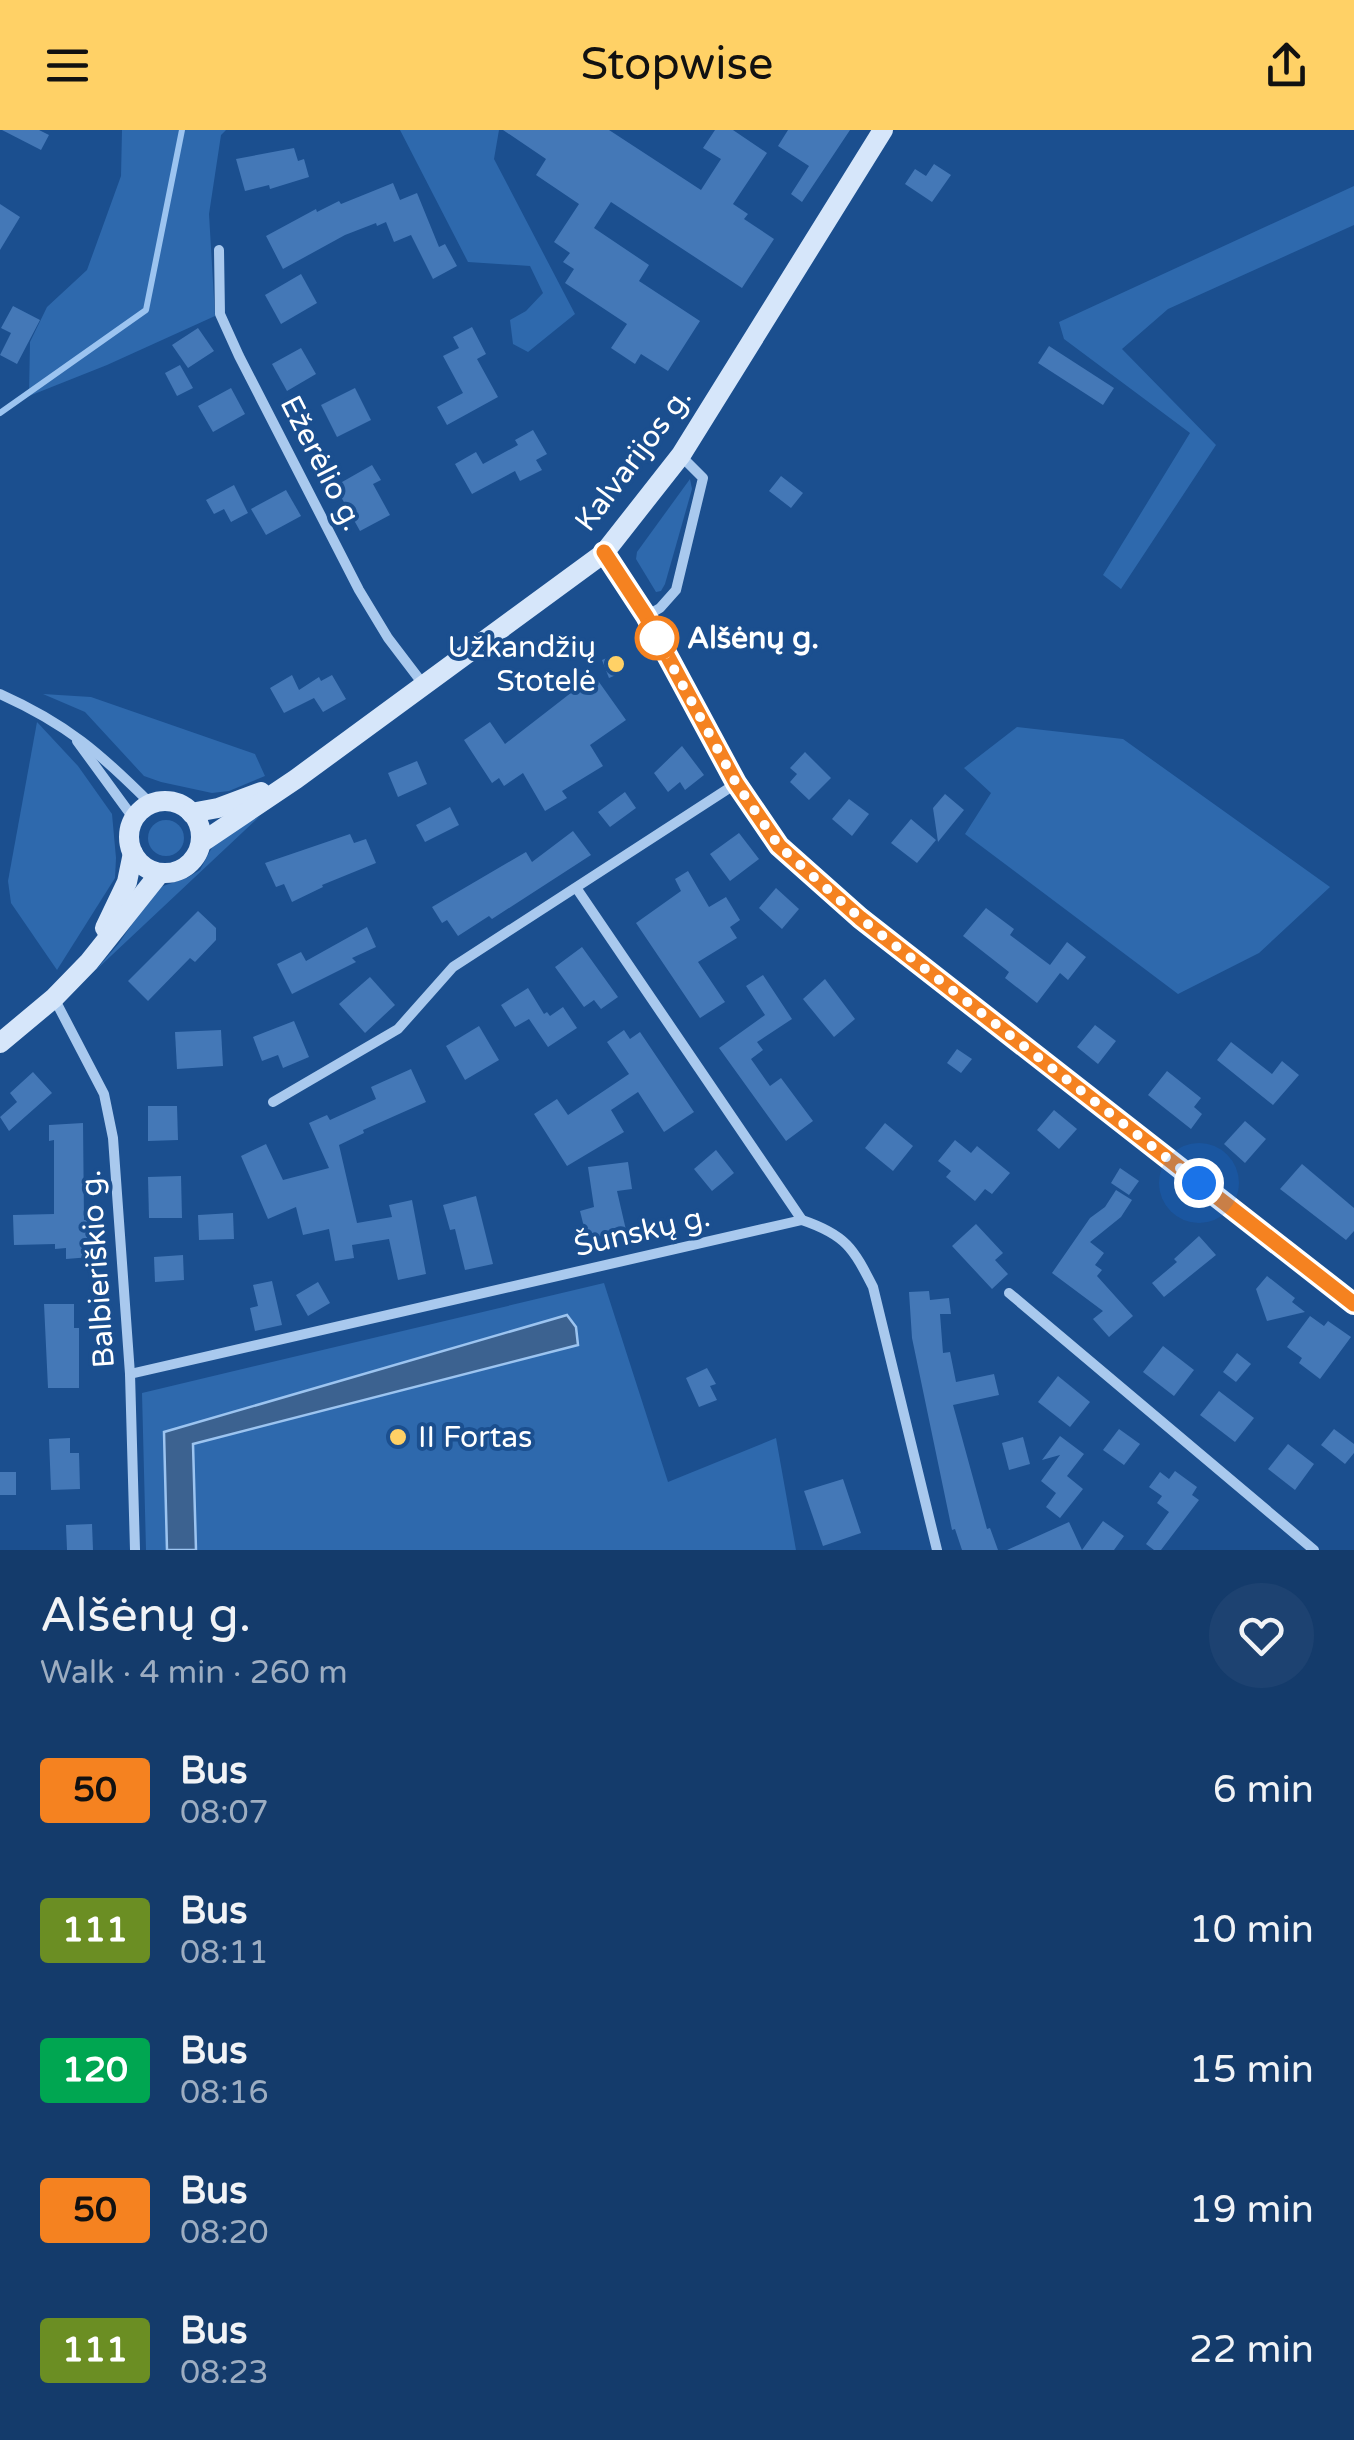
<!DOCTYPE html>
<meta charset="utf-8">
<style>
body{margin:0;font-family:"Varela Round",sans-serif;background:#1d4271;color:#f1f3f6;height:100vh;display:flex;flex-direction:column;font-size:38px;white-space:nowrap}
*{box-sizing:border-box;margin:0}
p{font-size:32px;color:#9dadc1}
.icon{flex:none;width:55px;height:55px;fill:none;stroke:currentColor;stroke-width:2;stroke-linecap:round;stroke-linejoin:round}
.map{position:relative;height:1420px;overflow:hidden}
.side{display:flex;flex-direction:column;background:#143b6b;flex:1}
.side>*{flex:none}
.badge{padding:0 20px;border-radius:8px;font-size:35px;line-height:65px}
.you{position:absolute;width:50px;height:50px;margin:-25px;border:8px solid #fff;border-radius:50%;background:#1a73e8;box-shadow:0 0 0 15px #1a73e833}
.map>.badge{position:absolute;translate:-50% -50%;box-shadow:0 0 0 5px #fff}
.round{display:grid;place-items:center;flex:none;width:105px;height:105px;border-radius:52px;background:#1d4271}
.head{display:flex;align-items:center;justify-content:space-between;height:170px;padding:0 40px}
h1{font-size:48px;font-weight:600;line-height:75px}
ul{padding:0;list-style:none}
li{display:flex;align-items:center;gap:30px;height:140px;padding:0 40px}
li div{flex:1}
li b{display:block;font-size:38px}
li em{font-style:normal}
li .badge{min-width:110px;font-weight:700;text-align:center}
header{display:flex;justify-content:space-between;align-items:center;height:130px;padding:0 40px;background:#ffd166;color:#111;font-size:45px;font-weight:600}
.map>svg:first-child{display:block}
</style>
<header><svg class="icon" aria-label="menu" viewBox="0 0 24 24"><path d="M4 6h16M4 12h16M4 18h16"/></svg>Stopwise<svg class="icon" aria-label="share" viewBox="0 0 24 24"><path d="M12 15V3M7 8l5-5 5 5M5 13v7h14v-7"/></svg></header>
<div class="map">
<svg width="1354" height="1420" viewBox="0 0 1354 1420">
<rect width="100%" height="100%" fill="#1b4f8f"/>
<g fill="#2e69ad">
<polygon points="122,0 226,0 221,5 209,84 215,186 107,235 29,266 30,212 47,177 87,140 121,46"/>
<polygon points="400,0 499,0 494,29 575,184 528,222 513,214 510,190 526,181 543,163 530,136 468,132"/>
<polygon points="1354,56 1354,95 1168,179 1122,219 1216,315 1121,459 1103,445 1190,303 1064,209 1059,192"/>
<polygon points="690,349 692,359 665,454 661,461 656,462 636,429 637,422"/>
<polygon points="43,564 91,567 255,624 265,646 229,661 212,663 161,652 144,646 85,582"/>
<polygon points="37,592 78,636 112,684 116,728 115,748 57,840 11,773 8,751"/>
<polygon points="1017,597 1123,609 1330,757 1259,823 1178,864 965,704 991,663 964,638"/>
<polygon points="260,686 96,840 119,813 157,758 187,748 200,740 216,710"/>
<circle cx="166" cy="708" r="18"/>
<polygon points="604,1153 668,1352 776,1308 796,1420 146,1420 142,1263"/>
</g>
<polygon fill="#3c6290" stroke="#9cc4f0" stroke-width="2.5" points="567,1185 576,1197 578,1215 193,1314 196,1420 167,1420 164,1302"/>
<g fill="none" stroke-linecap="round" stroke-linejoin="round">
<polyline stroke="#9cc4f0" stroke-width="6" points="0,283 146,180 182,0"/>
</g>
<g fill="#4478b7">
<polygon points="2,0 39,0 49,5 41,20"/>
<polygon points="503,0 609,0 701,60 721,29 703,18 715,0 733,0 767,23 733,74 748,84 744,89 774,109 742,158 611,72 594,98 649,135 639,151 700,191 668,241 641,224 635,234 611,218 627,194 565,153 574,139 563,132 570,123 554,112 579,74 536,45 546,29"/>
<polygon points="788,0 850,0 802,72 791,64 809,36 778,16"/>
<polygon points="294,18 298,31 304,29 309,47 270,59 269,55 245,61 236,29"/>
<polygon points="934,34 951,45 932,72 905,54 915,39 926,46"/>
<polygon points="393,53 400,70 417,63 439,117 445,114 457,136 433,149 411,105 394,112 386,92 377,96 376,93 345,105 283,139 266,106 316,79 317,82 339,71 341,74"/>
<polygon points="0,74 20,87 0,120"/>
<polygon points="301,144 317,173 281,194 265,165"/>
<polygon points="13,176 40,190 17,234 0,225 11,203 1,198"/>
<polygon points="472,197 486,224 477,229 498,267 447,295 437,277 463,263 443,226 459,218 453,207"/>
<polygon points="198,198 214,221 188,238 172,215"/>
<polygon points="1049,216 1114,258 1103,275 1038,233"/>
<polygon points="301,218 316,244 287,261 272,234"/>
<polygon points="180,235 193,258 177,266 165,243"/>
<polygon points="231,258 245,284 213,302 198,276"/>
<polygon points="355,258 371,290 337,307 321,275"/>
<polygon points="533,300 547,324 536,330 542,340 520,351 515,341 472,364 455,334 476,322 483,334 518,315 515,310"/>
<polygon points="372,335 381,350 373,354 390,385 360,401 335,356"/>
<polygon points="781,346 803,363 791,378 769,361"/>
<polygon points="234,355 248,383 231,392 224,379 214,384 206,370"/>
<polygon points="286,360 301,386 266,405 251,379"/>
<polygon points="616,524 623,542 609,548 602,530"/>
<polygon points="292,545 299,560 319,547 321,551 332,545 346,569 323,582 314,568 284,583 270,558"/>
<polygon points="594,545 626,590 590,615 603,636 562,661 567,668 545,681 523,643 504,656 499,648 492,653 464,610 490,592 505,614"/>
<polygon points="682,616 704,645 685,660 680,652 668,662 654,643"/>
<polygon points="805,622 831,648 809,670 790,652 797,644 790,638"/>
<polygon points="417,631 427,654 398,667 388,643"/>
<polygon points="625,662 636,678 610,697 598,682"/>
<polygon points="945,664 964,680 938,712 933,678"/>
<polygon points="849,669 869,684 852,706 832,689"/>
<polygon points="450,677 459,695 425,712 416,695"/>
<polygon points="911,689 936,710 917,733 891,713"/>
<polygon points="573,701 591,725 492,789 489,786 458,806 447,790 442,793 432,777 526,722 532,732"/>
<polygon points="739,703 759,729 730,751 710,724"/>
<polygon points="350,704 354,713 366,709 376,733 322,755 323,757 292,772 284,754 276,757 265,733"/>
<polygon points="688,741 709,777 726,767 740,790 730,797 737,808 698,832 725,872 700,888 636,793 681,761 675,749"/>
<polygon points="776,758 799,779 782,799 759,778"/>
<polygon points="986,778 1014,799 1010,805 1050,835 1067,812 1086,827 1068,850 1060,843 1037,873 1005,848 1009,842 963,806"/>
<polygon points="198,781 216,798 216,810 195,832 190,828 148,871 128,851"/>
<polygon points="367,797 376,817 352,828 356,832 292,864 277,834 301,822 306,831"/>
<polygon points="582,817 618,867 601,879 594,870 584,877 555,837"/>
<polygon points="763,845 792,889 757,912 763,920 751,929 770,956 781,948 813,991 786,1011 719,918 765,885 746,856"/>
<polygon points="370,847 395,875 365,903 339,874"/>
<polygon points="825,849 855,889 834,907 803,869"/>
<polygon points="528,858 544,884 547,882 550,886 563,877 577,898 548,917 529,889 515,897 501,875"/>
<polygon points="294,891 309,927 283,938 278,925 262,931 253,907"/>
<polygon points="1095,895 1116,911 1098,934 1077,917"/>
<polygon points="479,896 499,930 465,950 446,916"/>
<polygon points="221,900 223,936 177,939 175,902"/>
<polygon points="624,900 630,909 640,902 694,982 664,1002 638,962 611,980 624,1002 567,1036 534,984 557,969 568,985 629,944 607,912"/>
<polygon points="1231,912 1272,944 1282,931 1299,945 1273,975 1217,930"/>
<polygon points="957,919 972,929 961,943 947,933"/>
<polygon points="411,939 426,972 363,1000 364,1003 339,1015 357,1093 392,1087 389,1075 412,1070 426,1144 398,1150 389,1109 352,1115 354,1128 335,1131 329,1099 303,1105 296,1077 268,1089 241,1026 266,1014 283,1050 329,1038 309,993 327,985 330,990 376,969 371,957"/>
<polygon points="1167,941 1201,968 1194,977 1202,984 1191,999 1148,965"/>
<polygon points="33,942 52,963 9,1001 0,987 17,972 10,963"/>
<polygon points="148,976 177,976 178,1010 148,1011"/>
<polygon points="1054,980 1077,999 1059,1019 1037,1000"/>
<polygon points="1245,991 1266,1009 1245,1033 1224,1014"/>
<polygon points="83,993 84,1090 89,1090 91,1127 66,1129 66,1118 55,1119 55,1114 14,1115 13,1085 54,1084 54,1010 49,1011 49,995"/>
<polygon points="885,993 913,1016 893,1041 865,1018"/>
<polygon points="955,1010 971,1023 977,1016 1010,1043 992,1064 985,1059 975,1071 946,1047 951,1041 938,1031"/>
<polygon points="716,1020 734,1043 712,1061 694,1039"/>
<polygon points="628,1032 632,1059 617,1061 626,1100 587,1109 580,1081 594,1077 588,1037"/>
<polygon points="1302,1034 1354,1078 1354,1101 1346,1110 1280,1059"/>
<polygon points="1120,1038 1139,1051 1129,1065 1111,1053"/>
<polygon points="181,1046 182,1088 149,1088 148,1047"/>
<polygon points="1116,1060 1132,1070 1121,1087 1090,1112 1104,1123 1095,1135 1102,1140 1097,1146 1133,1186 1109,1207 1093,1189 1103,1181 1052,1143 1090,1088 1105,1077"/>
<polygon points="476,1066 493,1134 465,1140 455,1099 450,1100 443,1075"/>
<polygon points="233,1083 234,1109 199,1110 198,1085"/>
<polygon points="976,1094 1003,1123 995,1130 1008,1144 992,1159 952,1116"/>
<polygon points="1199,1106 1216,1125 1164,1167 1152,1153 1177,1132 1174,1129"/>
<polygon points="183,1125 184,1150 155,1152 154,1127"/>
<polygon points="1267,1146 1295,1168 1292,1172 1305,1182 1267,1191 1256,1159"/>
<polygon points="272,1151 282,1195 255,1201 250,1178 258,1176 253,1155"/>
<polygon points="318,1152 330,1173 308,1186 296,1165"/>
<polygon points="929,1161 930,1170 949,1168 951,1184 940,1184 943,1223 950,1222 956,1252 994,1244 999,1265 953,1275 987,1399 990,1398 998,1420 962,1420 955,1399 952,1400 912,1208 909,1162"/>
<polygon points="44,1174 74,1174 74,1198 79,1198 79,1258 48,1258"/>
<polygon points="1310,1186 1324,1196 1328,1191 1351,1207 1320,1249 1299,1233 1302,1228 1287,1217"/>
<polygon points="1163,1216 1194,1240 1174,1266 1143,1242"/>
<polygon points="1237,1223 1251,1234 1236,1252 1223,1242"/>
<polygon points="707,1238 716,1254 710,1256 717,1270 699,1277 686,1248"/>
<polygon points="1058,1246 1090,1272 1070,1297 1038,1272"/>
<polygon points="1219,1261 1254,1288 1235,1312 1200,1285"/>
<polygon points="1119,1299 1140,1314 1124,1335 1103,1320"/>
<polygon points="1334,1299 1354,1314 1354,1323 1345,1334 1321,1315"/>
<polygon points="1060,1306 1084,1324 1067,1346 1083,1359 1060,1388 1046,1377 1056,1363 1041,1351 1060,1325 1042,1330"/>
<polygon points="1023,1307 1030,1334 1009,1340 1002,1313"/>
<polygon points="70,1308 70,1323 79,1323 80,1359 51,1360 49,1309"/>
<polygon points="1288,1314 1314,1334 1295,1360 1268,1339"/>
<polygon points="1175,1341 1197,1357 1192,1365 1199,1370 1161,1420 1154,1420 1146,1414 1169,1382 1157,1373 1162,1366 1149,1357 1160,1342 1169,1349"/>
<rect x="0" y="1342" width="16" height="23"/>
<polygon points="843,1349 861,1403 823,1416 804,1361"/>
<polygon points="1103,1391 1124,1406 1114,1420 1007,1420 1069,1392 1082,1420"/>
<polygon points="92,1394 93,1420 67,1420 66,1395"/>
</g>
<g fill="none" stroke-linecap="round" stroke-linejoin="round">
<g stroke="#a9c9ee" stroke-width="10">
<polyline points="219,120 220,184 239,226 359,460 388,508 423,554"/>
<polyline points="604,423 646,486 737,653 779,716 860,789 1354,1174"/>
<polyline points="646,486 660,478 676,460 703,348 681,326"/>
<path d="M0 564C67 594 100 623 151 674"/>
<polyline points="77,611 134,689"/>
<polyline points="577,759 802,1090"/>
<polyline points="54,868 104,964 113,1008 130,1244 135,1420"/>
<polyline points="273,972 398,899 453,837 737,653"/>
<polyline points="1009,1163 1314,1420"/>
<path d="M130 1244 802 1090C846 1105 853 1118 873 1157L937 1420"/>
</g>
<g stroke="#d6e6fa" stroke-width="20">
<circle cx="165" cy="707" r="36"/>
<polyline points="191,683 218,678 261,662"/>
<polyline points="201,713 296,649 604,423 681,325 883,0"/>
<polyline points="105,798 127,752 133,723"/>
<polyline points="0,913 54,868 89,832 160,743"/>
</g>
</g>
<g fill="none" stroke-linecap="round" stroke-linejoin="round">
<g stroke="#fff" stroke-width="22">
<polyline id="line" points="604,422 646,486 736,653 779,716 860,788 1354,1174"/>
</g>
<use href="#line" stroke="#f58220" stroke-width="15"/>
<polyline stroke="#fff" stroke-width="10" stroke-dasharray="0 18" points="657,508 736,653 779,716 860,788 1199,1053"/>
</g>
<circle fill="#fff" stroke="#f58220" stroke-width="5" cx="657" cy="508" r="20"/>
<g fill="#ffd166" stroke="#1b4f8f" stroke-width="4">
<circle cx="616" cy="534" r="10"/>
<circle cx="398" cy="1307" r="10"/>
</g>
<g text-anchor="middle" stroke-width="8" stroke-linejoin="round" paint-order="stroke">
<g font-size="30" fill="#fff" stroke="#1b4f8f">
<text transform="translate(633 329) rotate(-53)" y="10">Kalvarijos g.</text>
<text transform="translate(322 333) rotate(63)" y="10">Ežerėlio g.</text>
<text transform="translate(642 1101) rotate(-13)" y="10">Šunskų g.</text>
<text transform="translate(97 1139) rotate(-94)" y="10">Balbieriškio g.</text>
</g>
<g font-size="30" font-weight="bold" fill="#fff" stroke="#1b4f8f" text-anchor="start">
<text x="687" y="518">Alšėnų g.</text>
</g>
<g font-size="30" fill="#fff" stroke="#1b4f8f" text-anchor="end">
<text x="596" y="527">Užkandžių<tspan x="596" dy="34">Stotelė</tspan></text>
<text x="418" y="1317" text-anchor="start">II Fortas</text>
</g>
</g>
</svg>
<div class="you" style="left:1199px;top:1053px"></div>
</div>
<section class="side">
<div class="head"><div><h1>Alšėnų g.</h1><p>Walk · 4 min · 260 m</p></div><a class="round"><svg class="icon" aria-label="heart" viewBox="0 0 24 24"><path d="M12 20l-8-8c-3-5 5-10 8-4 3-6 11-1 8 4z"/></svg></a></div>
<ul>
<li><span class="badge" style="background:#f58220;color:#111">50</span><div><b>Bus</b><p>08:07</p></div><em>6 min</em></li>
<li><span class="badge" style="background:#6b8e23;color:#fff">111</span><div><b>Bus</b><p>08:11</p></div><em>10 min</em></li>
<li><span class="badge" style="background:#00a651;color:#fff">120</span><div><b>Bus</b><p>08:16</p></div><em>15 min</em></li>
<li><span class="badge" style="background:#f58220;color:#111">50</span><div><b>Bus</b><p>08:20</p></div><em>19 min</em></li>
<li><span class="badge" style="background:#6b8e23;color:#fff">111</span><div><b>Bus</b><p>08:23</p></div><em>22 min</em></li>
</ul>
</section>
